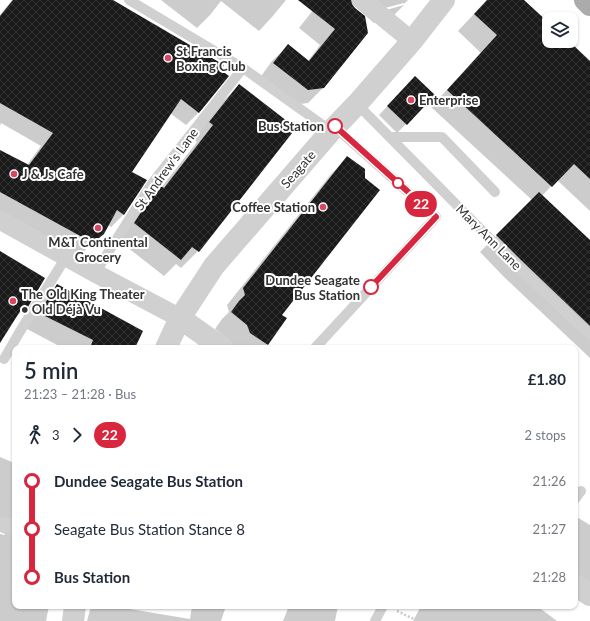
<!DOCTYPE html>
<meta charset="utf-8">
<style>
body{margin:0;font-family:Lato,sans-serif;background:#f6f6f7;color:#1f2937;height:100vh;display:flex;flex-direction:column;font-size:15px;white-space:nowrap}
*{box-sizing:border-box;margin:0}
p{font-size:13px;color:#747a83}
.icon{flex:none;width:22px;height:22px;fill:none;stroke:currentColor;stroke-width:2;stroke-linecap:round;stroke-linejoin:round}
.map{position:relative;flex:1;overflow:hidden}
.panel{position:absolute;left:12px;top:345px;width:566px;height:264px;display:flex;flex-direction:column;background:#fff;border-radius:8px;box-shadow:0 1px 3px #0004}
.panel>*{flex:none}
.badge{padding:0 8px;border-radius:13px;font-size:14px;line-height:26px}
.fabs{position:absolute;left:542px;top:12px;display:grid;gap:8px}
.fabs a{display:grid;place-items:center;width:36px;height:36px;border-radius:8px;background:#fff;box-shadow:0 1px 3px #0004;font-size:20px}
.map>.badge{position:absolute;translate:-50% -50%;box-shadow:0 0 0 2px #fff}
.legs{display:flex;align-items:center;gap:6px;height:44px;padding:0 12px;font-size:13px}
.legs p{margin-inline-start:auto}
.summary{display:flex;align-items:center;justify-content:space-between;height:68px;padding:0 12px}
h1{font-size:22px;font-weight:600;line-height:30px}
ul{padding:0 12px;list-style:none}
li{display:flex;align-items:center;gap:14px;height:48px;font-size:15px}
li i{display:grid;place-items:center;width:6px;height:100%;margin:0 5px;background:currentColor}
li i::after{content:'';width:10px;height:10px;margin:-5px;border:3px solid;border-radius:50%;background:#fff}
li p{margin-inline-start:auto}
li:first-child i{background:linear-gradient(#0000 50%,currentColor 0)}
li:last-child i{background:linear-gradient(currentColor 50%,#0000 0)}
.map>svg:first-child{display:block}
</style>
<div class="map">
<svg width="590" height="621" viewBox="0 0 590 621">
<defs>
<pattern id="building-cross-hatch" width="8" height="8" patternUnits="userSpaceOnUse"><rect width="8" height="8" fill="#1a1a1a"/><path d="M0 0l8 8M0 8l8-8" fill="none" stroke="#333"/></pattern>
</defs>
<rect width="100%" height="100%" fill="#fff"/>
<g fill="#0003">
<polygon points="12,0 111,0 220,70 227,76 198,113 186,125 170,113 130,172 145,180 123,215 111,227 108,225 103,233 80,255 0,211 0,151 27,165 41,146 1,123 0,126 0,15"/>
<polygon points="161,0 286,0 272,17 259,31 221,1 210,15 197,28"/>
<polygon points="321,0 408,0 404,4 404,3 385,8 386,10 404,5 391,18 374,23 351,3 324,87 308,103 292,105 259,79 272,61 288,46 308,61 320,45 299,28"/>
<polygon points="487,0 523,0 549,24 549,41 567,41 590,62 590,211 557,180 542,196 590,241 590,358 504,277 480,252 532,200 431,107 481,53 458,31"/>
<polygon points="415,78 406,124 397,133 379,115"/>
<polygon points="239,85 198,251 181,268 176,264 164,276 118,240 142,203 159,187 161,188 197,142 193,139 222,102"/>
<polygon points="348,157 280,315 267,344 263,348 233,348 231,342 215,329 222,319 229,312 227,305 331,174"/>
<polygon points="0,252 27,306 14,319 0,337"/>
<polygon points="57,285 134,348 63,348 25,328 42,301"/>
<polygon points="0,457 12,462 15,469 15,606 49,606 46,621 0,621 0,534 5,535 5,534 0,532"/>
<polygon points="575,516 590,525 590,600 575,590"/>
<polygon points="91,606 131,606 130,609 190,619 192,606 226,606 221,621 87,621"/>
<polygon points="289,606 338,606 335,621 283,621"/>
<polygon points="421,606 537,606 557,621 413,621"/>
</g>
<g fill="url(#building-cross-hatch)">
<polygon points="13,0 113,0 224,65 221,70 229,76 199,113 181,99 132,172 147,180 124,215 117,210 104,234 93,243 0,192 0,150 29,165 53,133 0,103 0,16"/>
<polygon points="298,0 351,0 352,4 355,8 365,16 368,33 324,88 308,90 273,63 288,44 309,61 335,29"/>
<polygon points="487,0 524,0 549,23 549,41 569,41 590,61 590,179 574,164 552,187 447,90 497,35 474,14"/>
<polygon points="415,76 435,95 407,125 387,106"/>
<polygon points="239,84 296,128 199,252 192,247 181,260 134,223 159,185 164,188 213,125 209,122"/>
<polygon points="347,156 365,169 365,178 380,190 282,315 287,318 268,345 250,333 247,325 231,312 239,301 245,295 243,288"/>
<polygon points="539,192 590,240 590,326 521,260 496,235"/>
<polygon points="0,251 45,278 28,307 24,305 0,343"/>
<polygon points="57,284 143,331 135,348 90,348 93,340 39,313"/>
</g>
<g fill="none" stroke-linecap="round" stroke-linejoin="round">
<polyline stroke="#cacaca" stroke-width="2.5" stroke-dasharray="2 2" stroke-linecap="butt" points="397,611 418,621"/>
<g stroke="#d0d0d0" stroke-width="10">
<polyline points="129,0 243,68 331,131"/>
<polyline points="357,104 516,265 590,335"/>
<polyline points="390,137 442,137 495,192"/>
<polyline points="95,273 153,182 243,68"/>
<polyline points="315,348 436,217 335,127"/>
<polyline points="4,359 19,333 66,257"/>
<polyline points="575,499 581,491"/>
<polyline points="375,621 383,606"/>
</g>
<polyline stroke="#d0d0d0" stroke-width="15" points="0,524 15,526"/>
<g stroke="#d0d0d0" stroke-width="19">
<polyline points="362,0 412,41"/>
<polyline points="0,220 95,273 180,318"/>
</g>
<g stroke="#d0d0d0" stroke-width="22">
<polyline points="180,318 222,348"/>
<polyline points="166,348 180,318 214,266 331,131 357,104 412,41 444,0"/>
<polyline points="575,585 590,595"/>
<polyline points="73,621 75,606"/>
</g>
<polyline stroke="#ababab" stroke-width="22" points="585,0 590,5"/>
</g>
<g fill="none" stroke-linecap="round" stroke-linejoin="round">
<g stroke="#fff" stroke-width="9">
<polyline id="line-1" points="335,126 436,217 371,287"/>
</g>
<use href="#line-1" stroke="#d7263d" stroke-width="6"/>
</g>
<g fill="#d84761" stroke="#fff" stroke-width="1.5">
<circle cx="168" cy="58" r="4"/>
<circle cx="411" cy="100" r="4"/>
<circle cx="14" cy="174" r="4"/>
<circle cx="323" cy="207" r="4"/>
<circle cx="98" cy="228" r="4"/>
<circle cx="13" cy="301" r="4"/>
</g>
<g fill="#fff" stroke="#d7263d" stroke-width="2">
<circle cx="335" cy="126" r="7"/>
<circle cx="398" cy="183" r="5"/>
<circle cx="371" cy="287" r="7"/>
</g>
<g text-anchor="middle" stroke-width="4" stroke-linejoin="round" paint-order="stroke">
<g font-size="13" font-weight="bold" fill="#333" stroke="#fff" text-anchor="start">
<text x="176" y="56">St Francis<tspan x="176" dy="15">Boxing Club</tspan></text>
<text x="419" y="105">Enterprise</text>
<text x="22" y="179">J &amp; Js Cafe</text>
<text x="315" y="212" text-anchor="end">Coffee Station</text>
<text x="98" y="247" text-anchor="middle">M&amp;T Continental<tspan x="98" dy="15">Grocery</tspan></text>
<text x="21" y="299">The Old King Theater<tspan x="21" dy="15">• Old Déjà Vu</tspan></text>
</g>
<g font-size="13" font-weight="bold" fill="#333" stroke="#fff" text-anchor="end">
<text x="324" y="131">Bus Station</text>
<text x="360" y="285">Dundee Seagate<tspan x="360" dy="15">Bus Station</tspan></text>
</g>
<g font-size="13" fill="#333" stroke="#fff">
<text transform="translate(166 169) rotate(-54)" y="5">St Andrew's Lane</text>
<text transform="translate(298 169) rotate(-49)" y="5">Seagate</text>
<text transform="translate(489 237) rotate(45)" y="5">Mary Ann Lane</text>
</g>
</g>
</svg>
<div class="fabs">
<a><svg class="icon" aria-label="layers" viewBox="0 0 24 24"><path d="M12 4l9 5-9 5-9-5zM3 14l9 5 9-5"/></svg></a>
</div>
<b class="badge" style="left:421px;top:204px;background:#d7263d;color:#fff">22</b>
<section class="panel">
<div class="summary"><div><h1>5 min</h1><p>21:23 – 21:28 · Bus</p></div><b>£1.80</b></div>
<div class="legs"><svg class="icon" aria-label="walk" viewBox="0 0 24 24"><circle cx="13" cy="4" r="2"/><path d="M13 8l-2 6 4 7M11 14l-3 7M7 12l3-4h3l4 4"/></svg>3<svg class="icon" aria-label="forward" viewBox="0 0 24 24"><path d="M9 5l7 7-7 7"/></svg><b class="badge" style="background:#d7263d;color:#fff">22</b><p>2 stops</p></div>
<ul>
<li><i style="color:#d7263d"></i><b>Dundee Seagate Bus Station</b><p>21:26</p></li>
<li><i style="color:#d7263d"></i><span>Seagate Bus Station Stance 8</span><p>21:27</p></li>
<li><i style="color:#d7263d"></i><b>Bus Station</b><p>21:28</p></li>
</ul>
</section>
</div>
